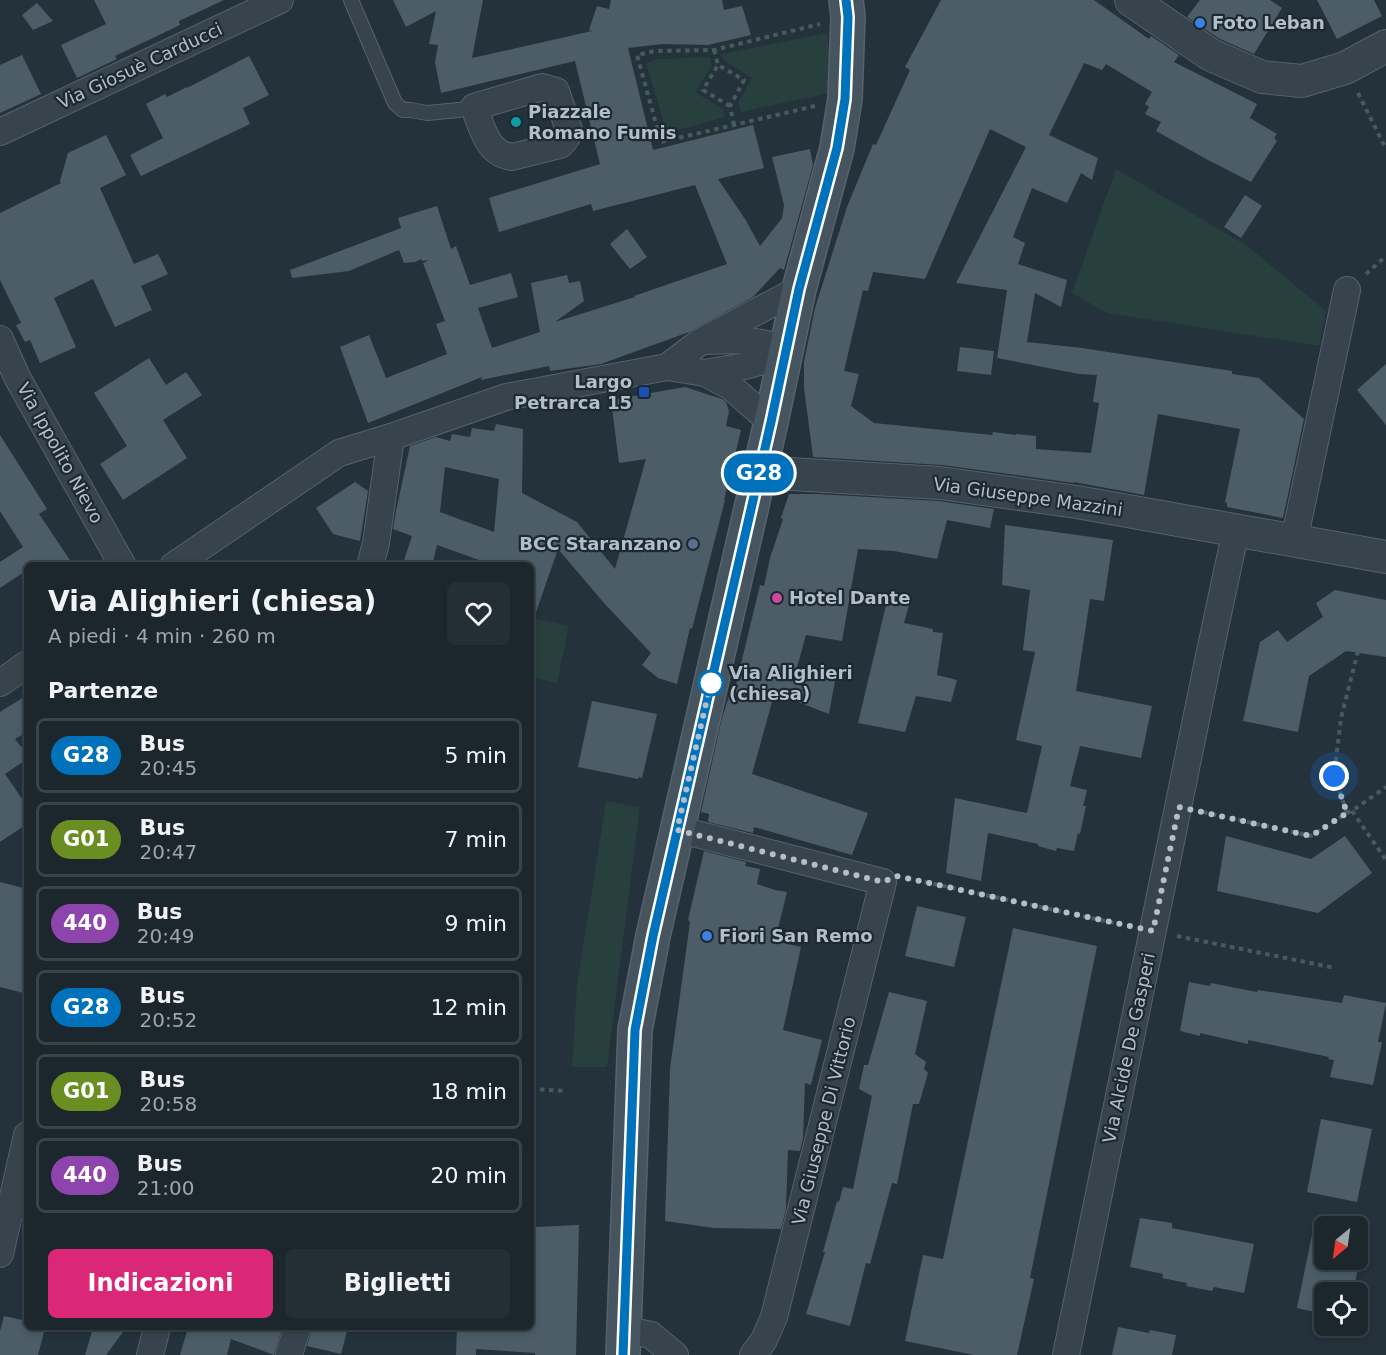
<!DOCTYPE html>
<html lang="it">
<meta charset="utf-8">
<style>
body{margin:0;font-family:"DejaVu Sans",sans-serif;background:#242e35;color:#f1f3f6;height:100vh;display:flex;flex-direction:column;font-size:22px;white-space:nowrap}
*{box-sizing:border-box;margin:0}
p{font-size:20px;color:#a0a5aa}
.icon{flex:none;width:33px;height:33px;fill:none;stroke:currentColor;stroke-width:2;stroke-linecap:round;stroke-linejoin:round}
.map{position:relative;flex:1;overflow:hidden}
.details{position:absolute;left:24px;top:562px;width:510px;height:768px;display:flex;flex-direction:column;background:#1b262d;border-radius:9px;box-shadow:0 3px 9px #0003,0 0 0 2px #394349}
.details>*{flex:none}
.badge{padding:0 12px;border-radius:20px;font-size:21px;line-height:39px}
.needle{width:39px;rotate:209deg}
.buttons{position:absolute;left:1314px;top:1216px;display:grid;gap:12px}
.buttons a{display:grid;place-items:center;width:54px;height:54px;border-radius:9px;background:#1b262d;box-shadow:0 3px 9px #0003,0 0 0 2px #394349;font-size:30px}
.you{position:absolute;width:30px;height:30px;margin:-15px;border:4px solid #fff;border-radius:50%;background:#1a73e8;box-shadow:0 0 0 9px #1a73e833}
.map>.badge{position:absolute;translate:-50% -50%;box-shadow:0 0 0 3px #fff}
h2{padding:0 24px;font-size:22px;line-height:54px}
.round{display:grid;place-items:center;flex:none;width:63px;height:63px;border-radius:9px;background:#242e35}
.headline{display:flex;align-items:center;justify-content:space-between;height:102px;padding:0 24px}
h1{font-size:28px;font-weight:700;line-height:45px}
.primary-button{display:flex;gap:12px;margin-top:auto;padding:12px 24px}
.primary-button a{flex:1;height:69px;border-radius:9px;background:#db2777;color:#fff;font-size:24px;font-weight:700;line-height:69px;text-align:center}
.primary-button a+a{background:#242e35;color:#f1f3f6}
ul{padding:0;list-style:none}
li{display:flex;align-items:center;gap:18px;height:75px;margin:0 12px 9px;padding:0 12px;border:3px solid #394349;border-radius:9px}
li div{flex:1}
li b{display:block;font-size:22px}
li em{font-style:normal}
li .badge{min-width:66px;font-weight:700;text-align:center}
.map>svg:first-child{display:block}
</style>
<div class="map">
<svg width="1386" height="1355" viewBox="0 0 1386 1355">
<rect width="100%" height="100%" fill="#24323c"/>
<g fill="#273f3d">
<polygon points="827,33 831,58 830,93 741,112 738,102 752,78 724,60 722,54"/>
<polygon points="710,57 712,65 695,92 723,109 725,117 667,133 646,63 658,59"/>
<polygon points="1116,169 1246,245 1326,311 1319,346 1107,313 1072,293"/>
<polygon points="531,618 569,626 557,683 531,677"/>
<polygon points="606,801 640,807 607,1067 572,1067 577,985"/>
</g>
<g fill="#4c5d67" fill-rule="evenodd">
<polygon points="94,0 224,0 179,21 180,25 115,56 117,59 77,78 61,45 106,24"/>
<polygon points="393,0 483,0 472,58 592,31 589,30 597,6 609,9 611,0 722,0 724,10 742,6 751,35 708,45 663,44 628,48 653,150 753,125 764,168 718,179 745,219 760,246 782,218 784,205 772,157 810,149 813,165 784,270 780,268 753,297 689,332 601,364 550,371 549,366 481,380 482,377 368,423 340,347 369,335 386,378 447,354 436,324 445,321 423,263 429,260 422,261 421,259 415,262 404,263 399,250 349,271 292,278 290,270 401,228 398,218 437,206 451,249 456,246 470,285 511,273 518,297 478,308 492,348 540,332 531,283 567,275 569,283 580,281 584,301 555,322 635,297 634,296 727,264 695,185 593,211 591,204 499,232 489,198 600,164 575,61 441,93 435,62 438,45 429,44 436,11 406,27"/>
<path d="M941 0H1094L1149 39 1151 36 1179 55 1174 62 1257 104 1250 118 1277 134 1274 138 1277 141 1251 182 1208 160 1156 131 1161 122 1145 114 1149 107 1145 104 1152 92 1106 64 1102 70 1084 63 1049 135 1098 158 1092 180 1081 173 1067 203 1032 188 1013 237 1025 243 1018 264 1067 280 1061 307 1035 293 1027 342 1082 348 1232 371V374L1259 378 1304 419 1283 518 1227 507V503L1225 502 1240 429 1158 414 1144 495 1074 482V483L942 465 813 457 804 388V362L815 308 847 207 873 144 876 145 910 70 905 67ZM990 129 1026 147 956 283 1007 290 997 358 1079 374 1097 375 1093 402 1099 403 1091 453 1036 449V436L1016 434V435L993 432 992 435 874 423 851 406 859 374 844 371 863 290 868 291 873 272 925 279Z"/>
<polygon points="1200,0 1270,0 1282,8 1254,54 1220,39 1187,17"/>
<polygon points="1317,0 1374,0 1382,16 1337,39"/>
<polygon points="37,3 53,21 33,30 22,15"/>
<polygon points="22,55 41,94 0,113 0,65"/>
<polygon points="249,56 269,95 243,108 250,124 141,176 130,155 163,138 146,104 165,94 167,97 187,87 187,88"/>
<polygon points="106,135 126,175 100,188 134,264 158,254 168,274 141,286 152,310 115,327 93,279 54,298 76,347 40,363 30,340 25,342 16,325 21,323 0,280 0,213 61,183 60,181 68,153"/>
<polygon points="1245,195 1262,206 1241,238 1224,227"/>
<polygon points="627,229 647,257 630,269 610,244"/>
<polygon points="960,347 994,351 991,375 957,371"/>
<polygon points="149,358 166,385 186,372 202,395 163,420 187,458 123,500 100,464 127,446 94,393"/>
<polygon points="1386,364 1386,425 1357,390"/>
<path d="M685 387 722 399 726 402 729 411 726 426 741 430 724 500H725L692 629 690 628 677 684 658 678 642 665 651 653 604 603 558 549 534 618 531 617V566H496L437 545 432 566H402L412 536 393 529 396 511 410 446 436 437 450 441 452 434 470 437 472 428 494 431 496 424 523 429 522 493 577 522 615 569 646 459 619 463 611 400ZM445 467 499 479 494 532 440 512Z"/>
<polygon points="0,435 47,509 39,514 74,566 27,566 27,570 0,588 0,562 23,547 0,511"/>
<polygon points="355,482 368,491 360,541 333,534 316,508"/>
<polygon points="789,494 817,494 938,501 994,509 990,528 947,520 937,559 894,551 858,549 842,641 806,635 796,671 835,681 829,714 795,701 774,695 752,774 868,813 852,855 754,827 753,833 708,822 709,814 701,812 722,718 729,696 733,697 760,585 764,586 770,558 783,519 781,518"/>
<polygon points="1005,525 1113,540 1104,601 1090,599 1076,691 1152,706 1141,758 1080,746 1070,786 1087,790 1083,806 1086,806 1080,834 1078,833 1074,851 1057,848 1056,851 1038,846 1038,844 988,833 981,881 946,873 955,798 1027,813 1042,746 1016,740 1035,652 1023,650 1030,590 1002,585"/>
<polygon points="1335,590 1386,600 1386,657 1346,651 1309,676 1298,732 1243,721 1260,642 1278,630 1287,642 1323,617 1316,603"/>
<polygon points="886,605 909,605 904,623 933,629 933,632 943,633 937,675 957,680 951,702 916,696 905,732 858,723"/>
<polygon points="27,695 27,732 15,739 27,754 27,759 5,774 27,806 27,824 0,842 0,712"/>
<polygon points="592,701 657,714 642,778 639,777 638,779 578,767"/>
<polygon points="1226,836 1311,859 1345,836 1372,873 1318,913 1217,891"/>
<polygon points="704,851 746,862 745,866 760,869 757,884 775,890 787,892 775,941 801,947 783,1030 822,1040 811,1085 805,1083 803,1138 800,1151 788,1150 786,1209 781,1229 714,1228 665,1221 670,1069 690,922 688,920"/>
<polygon points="0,882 27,889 27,994 0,987"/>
<polygon points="917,906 966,917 954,967 905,956"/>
<polygon points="1013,928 1097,946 1030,1278 1034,1279 1017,1355 974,1355 905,1341 923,1255 943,1259"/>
<polygon points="1189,982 1210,986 1211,983 1257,992 1258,990 1342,1003 1344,995 1386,1003 1378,1042 1382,1042 1373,1085 1330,1077 1334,1060 1328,1059 1329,1057 1248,1040 1248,1044 1200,1033 1200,1036 1180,1031"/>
<polygon points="889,992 927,1001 915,1054 926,1062 924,1069 928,1073 919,1104 913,1104 897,1184 892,1183 870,1264 866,1263 850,1326 806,1314 825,1252 823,1252 837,1201 839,1202 843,1187 853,1189 872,1096 859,1089 864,1065 868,1065"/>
<polygon points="1321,1119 1372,1129 1357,1202 1307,1192"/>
<polygon points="1140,1218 1172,1223 1172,1228 1254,1244 1244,1293 1214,1287 1212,1291 1186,1286 1187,1283 1162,1278 1163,1274 1130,1267"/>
<polygon points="579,1225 576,1355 535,1355 535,1353 476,1349 476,1355 456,1355 457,1328 531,1328 531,1311 534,1311 536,1227"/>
<polygon points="1312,1235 1324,1238 1324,1260 1358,1260 1358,1245 1362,1246 1353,1293 1324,1293 1324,1314 1297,1308"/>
<polygon points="4,1316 27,1321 27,1328 45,1328 38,1355 0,1355 0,1331"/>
<polygon points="1118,1327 1149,1333 1150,1330 1176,1335 1172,1355 1112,1355"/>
<polygon points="93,1328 126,1328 106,1355 85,1355"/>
<polygon points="188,1328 282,1328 274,1355 231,1339 227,1355 180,1355"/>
<polygon points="312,1328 348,1328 341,1354 307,1346"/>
</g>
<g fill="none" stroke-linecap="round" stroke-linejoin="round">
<g stroke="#56626b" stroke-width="16">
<polyline id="service" points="351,0 395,103 403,110 411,110 427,113 459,110 474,107"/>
</g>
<g stroke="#56626b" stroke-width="28">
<g id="minor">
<path d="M542 87 556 91 569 130C568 137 565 140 560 145L512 157C487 154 482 127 474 107Z"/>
<polyline points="0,132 280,0"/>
<polyline points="0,339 17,377 123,566"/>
<path d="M707 341C739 339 756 340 786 349"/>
<polyline points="667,367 705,373 731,387 771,422"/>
<polyline points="705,373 745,366 766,360 786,349"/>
<polyline points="1294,541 1347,290"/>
<polyline points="173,566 339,453 391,437 506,397 667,367 700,342 799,289"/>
<polyline points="370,566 376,543 391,437"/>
<polyline points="0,683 27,664"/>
<polyline points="677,829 883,882 774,1317 764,1340 753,1355"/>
<polyline points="0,1254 27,1135"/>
<polyline points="623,1329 651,1335 675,1355"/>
<polyline points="150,1355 157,1328"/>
<polyline points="289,1355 297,1328"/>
<polyline points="1066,1355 1209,656 1236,530"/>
</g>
</g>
<g stroke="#56626b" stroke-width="34">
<g id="tertiary">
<polyline points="1131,0 1211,55 1262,77 1302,81 1345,68 1386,46"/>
<polyline points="759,472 940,483 1077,502 1386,557"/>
</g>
</g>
<g stroke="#56626b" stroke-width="36">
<polyline id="secondary" points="623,1355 635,1030 653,936 771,422 799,289 837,148 845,99 848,17 846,0"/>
</g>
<g stroke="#465c5b" stroke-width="4" stroke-dasharray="4.5 4.5" stroke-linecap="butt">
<polyline points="714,50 718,65"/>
<polyline points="1358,93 1386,149"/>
<polyline points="730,106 703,90 718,65 744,80 730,106 734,125"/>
<polyline points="815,106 661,142 637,55 655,51 714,50 820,24"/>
<polyline points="1366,274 1386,256"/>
<polyline points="1352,811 1386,860"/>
<polyline points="1203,812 1311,836 1347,813 1352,811 1386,787"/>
<polyline points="1347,813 1334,775 1341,718 1359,647"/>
<polyline points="907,878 1128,926"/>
<polyline points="1177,936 1335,968"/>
<polyline points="531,1089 566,1091"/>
</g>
<use href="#service" stroke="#38444d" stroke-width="14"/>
<use href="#minor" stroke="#38444d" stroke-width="26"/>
<use href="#tertiary" stroke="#38444d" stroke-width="32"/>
<use href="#secondary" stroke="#465460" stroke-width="33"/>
</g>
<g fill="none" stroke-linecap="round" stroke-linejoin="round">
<g stroke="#fff" stroke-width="14">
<polyline id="line" points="623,1355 635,1030 653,936 771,422 799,289 837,148 845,99 848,17 846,0"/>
</g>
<use href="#line" stroke="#0072bc" stroke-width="9"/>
<polyline stroke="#b3bfc8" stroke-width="6" stroke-dasharray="0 10.8" points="711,683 713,673 677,830 883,882 896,876 1153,931 1179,807 1311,836 1347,813 1334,776"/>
</g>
<g fill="#3f7fe0" stroke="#1d2932" stroke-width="2">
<circle cx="1200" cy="23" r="6"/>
<circle cx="707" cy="936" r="6"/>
</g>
<circle fill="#0f9aa8" stroke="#1d2932" stroke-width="2" cx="516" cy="122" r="6"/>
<rect fill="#1a4fb4" stroke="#1d2932" stroke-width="2" x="638" y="386" width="12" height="12" rx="3"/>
<circle fill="#5c6f8a" stroke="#1d2932" stroke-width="2" cx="693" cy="544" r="6"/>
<circle fill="#d1479c" stroke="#1d2932" stroke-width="2" cx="777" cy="598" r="6"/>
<circle fill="#fff" stroke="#0072bc" stroke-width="3" cx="711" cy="683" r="12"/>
<g text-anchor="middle" stroke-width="4.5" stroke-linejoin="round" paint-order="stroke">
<g font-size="18" font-weight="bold" fill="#b3bfc8" stroke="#1d2932" text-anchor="start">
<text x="1212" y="29">Foto Leban</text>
<text x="528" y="118">Piazzale<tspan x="528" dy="21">Romano Fumis</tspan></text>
<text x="632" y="388" text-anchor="end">Largo<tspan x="632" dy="21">Petrarca 15</tspan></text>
<text x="681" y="550" text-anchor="end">BCC Staranzano</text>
<text x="789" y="604">Hotel Dante</text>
<text x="719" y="942">Fiori San Remo</text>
</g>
<g font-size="18" fill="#b3bfc8" stroke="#1d2932">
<text transform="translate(140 66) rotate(-25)" y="6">Via Giosuè Carducci</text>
<text transform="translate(60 453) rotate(61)" y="6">Via Ippolito Nievo</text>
<text transform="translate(1028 497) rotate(8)" y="6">Via Giuseppe Mazzini</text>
<text transform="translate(1129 1048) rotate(-78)" y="6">Via Alcide De Gasperi</text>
<text transform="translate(824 1121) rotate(-76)" y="6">Via Giuseppe Di Vittorio</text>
</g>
<g font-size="18" font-weight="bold" fill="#b3bfc8" stroke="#1d2932" text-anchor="start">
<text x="729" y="679">Via Alighieri<tspan x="729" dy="21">(chiesa)</tspan></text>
</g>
</g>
</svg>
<div class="buttons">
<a><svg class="needle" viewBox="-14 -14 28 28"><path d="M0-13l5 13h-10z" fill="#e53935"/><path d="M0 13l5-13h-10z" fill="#a0a5aa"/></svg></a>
<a><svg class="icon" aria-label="locate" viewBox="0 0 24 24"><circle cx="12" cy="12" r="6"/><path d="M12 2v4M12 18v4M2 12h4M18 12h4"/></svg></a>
</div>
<div class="you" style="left:1334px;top:776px"></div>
<b class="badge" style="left:759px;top:473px;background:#0072bc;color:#fff">G28</b>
<section class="details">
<div class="headline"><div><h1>Via Alighieri (chiesa)</h1><p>A piedi · 4 min · 260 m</p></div><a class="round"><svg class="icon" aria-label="heart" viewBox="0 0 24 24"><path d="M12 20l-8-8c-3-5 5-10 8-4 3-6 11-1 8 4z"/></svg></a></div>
<h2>Partenze</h2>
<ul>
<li><span class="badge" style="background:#0072bc;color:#fff">G28</span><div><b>Bus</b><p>20:45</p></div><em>5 min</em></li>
<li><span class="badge" style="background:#6b8e23;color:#fff">G01</span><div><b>Bus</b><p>20:47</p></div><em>7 min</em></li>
<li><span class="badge" style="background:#8e44ad;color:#fff">440</span><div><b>Bus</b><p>20:49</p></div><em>9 min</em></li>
<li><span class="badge" style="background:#0072bc;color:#fff">G28</span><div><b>Bus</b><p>20:52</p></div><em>12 min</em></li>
<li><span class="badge" style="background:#6b8e23;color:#fff">G01</span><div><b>Bus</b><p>20:58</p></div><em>18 min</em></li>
<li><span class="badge" style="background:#8e44ad;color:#fff">440</span><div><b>Bus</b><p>21:00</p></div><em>20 min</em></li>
</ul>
<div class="primary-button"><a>Indicazioni</a><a>Biglietti</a></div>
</section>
</div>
